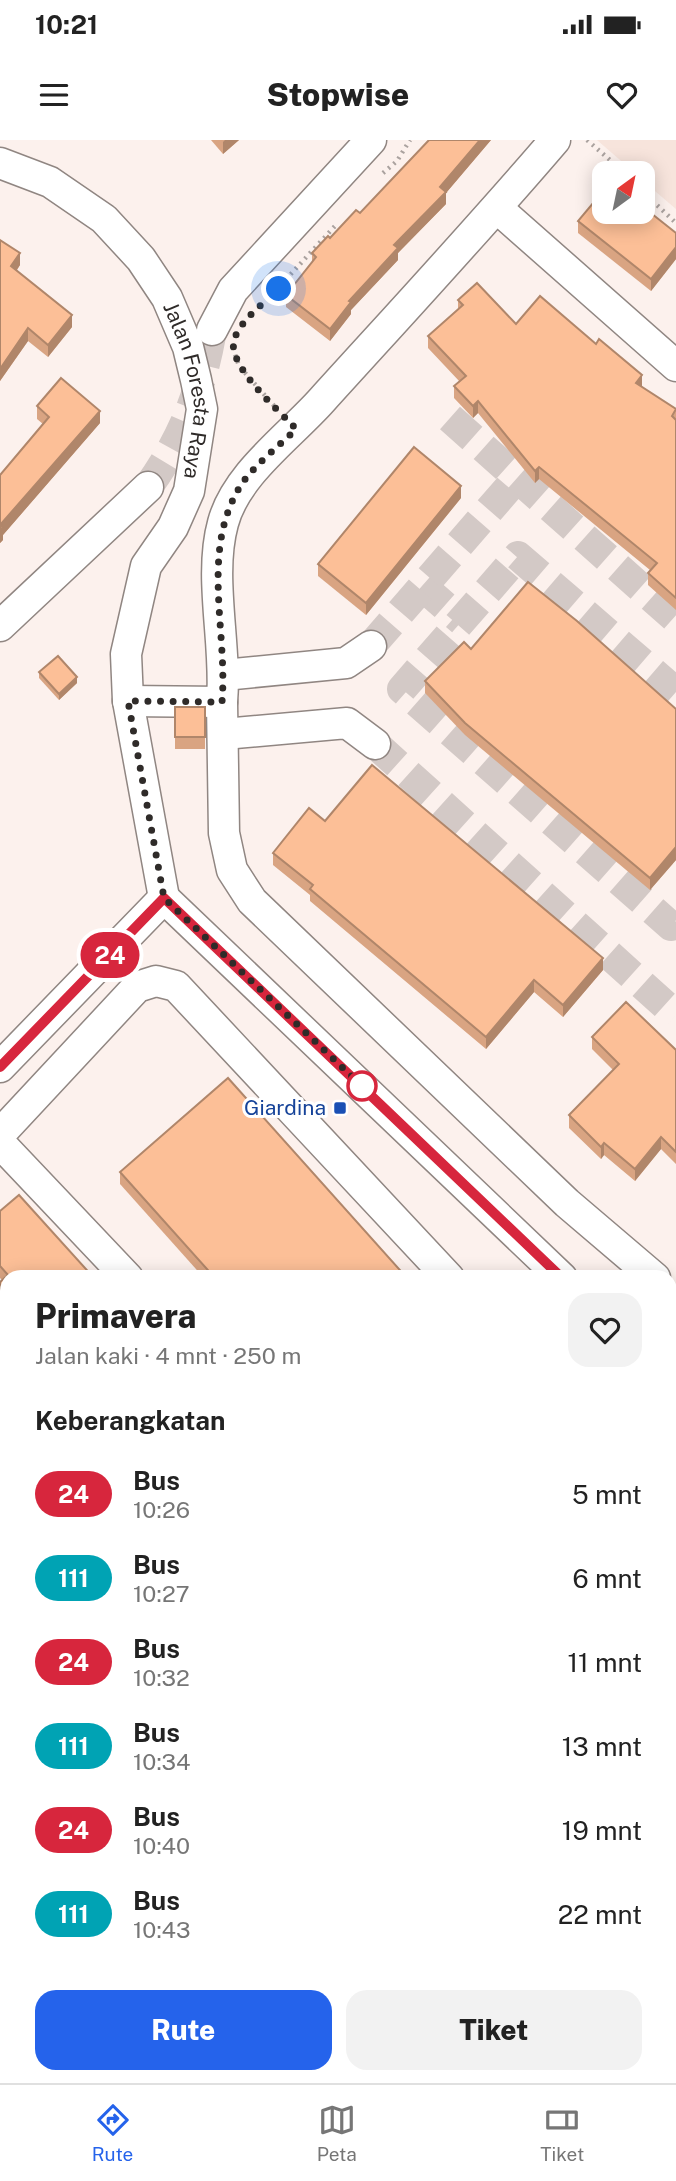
<!DOCTYPE html>
<html lang="id">
<meta charset="utf-8">
<style>
body{margin:0;font-family:"Public Sans",sans-serif;background:#f2f2f2;color:#222;height:100vh;display:flex;flex-direction:column;font-size:26px;white-space:nowrap}
*{box-sizing:border-box;margin:0}
p{font-size:23px;color:#767676}
.icon{flex:none;width:38px;height:38px;fill:none;stroke:currentColor;stroke-width:2;stroke-linecap:round;stroke-linejoin:round}
.map{position:relative;flex:1;overflow:hidden}
.sheet{position:absolute;left:0px;top:1130px;width:677px;height:814px;display:flex;flex-direction:column;background:#fff;border-radius:21px 21px 0 0;box-shadow:0 4px 18px #0003}
.sheet>*{flex:none}
.badge{padding:0 14px;border-radius:23px;font-size:24px;line-height:46px}
.needle{width:46px;rotate:33deg}
.controls{position:absolute;left:592px;top:21px;display:grid;gap:14px}
.controls a{display:grid;place-items:center;width:63px;height:63px;border-radius:14px;background:#fff;box-shadow:0 4px 18px #0003;font-size:35px}
.you{position:absolute;width:35px;height:35px;margin:-18px;border:5px solid #fff;border-radius:50%;background:#1a73e8;box-shadow:0 0 0 10px #1a73e833}
.map>.badge{position:absolute;translate:-50% -50%;box-shadow:0 0 0 4px #fff}
h2{padding:0 35px;font-size:26px;line-height:63px}
.round{display:grid;place-items:center;flex:none;width:74px;height:74px;border-radius:21px;background:#f2f2f2}
.head{display:flex;align-items:center;justify-content:space-between;height:119px;padding:0 35px}
h1{font-size:33px;font-weight:800;line-height:52px}
.action{display:flex;gap:14px;margin-top:auto;padding:14px 35px}
.action a{flex:1;height:80px;border-radius:21px;background:#2563eb;color:#fff;font-size:28px;font-weight:800;line-height:80px;text-align:center}
.action a+a{background:#f2f2f2;color:#222}
ul{padding:0;list-style:none}
li{display:flex;align-items:center;gap:21px;height:84px;padding:0 35px}
li div{flex:1}
li b{display:block;font-size:26px}
li em{font-style:normal}
li .badge{min-width:77px;font-weight:700;text-align:center}
.status{display:flex;justify-content:space-between;align-items:center;height:49px;padding:0 35px;background:#fff;direction:ltr}
.status svg{height:19px;fill:currentColor}
header{display:flex;justify-content:space-between;align-items:center;height:91px;padding:0 35px;background:#fff;font-size:32px;font-weight:800}
.tab-bar{display:flex;justify-content:space-around;align-items:center;height:98px;border-top:2px solid #e0e0e0;background:#fff;font-size:19px;color:#767676}
.tab-bar a{display:grid;justify-items:center;gap:4px}
.tab-bar .selected{color:#2563eb}
.map>svg:first-child{display:block}
</style>
<div class="status"><b>10:21</b><svg viewBox="0 0 49 12"><path d="M0 12V9h3v3zM5 12V6h3v6zM10 12V3h3v9zM15 12V0h3v12zM26 1h20v11H26zM47 4h2v5h-2z"/></svg></div>
<header><svg class="icon" aria-label="menu" viewBox="0 0 24 24"><path d="M4 6h16M4 12h16M4 18h16"/></svg>Stopwise<svg class="icon" aria-label="heart" viewBox="0 0 24 24"><path d="M12 20l-8-8c-3-5 5-10 8-4 3-6 11-1 8 4z"/></svg></header>
<div class="map">
<svg width="676" height="1943" viewBox="0 0 676 1943">
<rect width="100%" height="100%" fill="#fcf1ed"/>
<polygon fill="#f7e4dc" points="597,0 676,0 676,69 642,40 642,33 635,33"/>
<g fill="none" stroke-linecap="round" stroke-linejoin="round">
<g stroke="#d3c9c6" stroke-width="30" stroke-dasharray="30 15" stroke-linecap="butt">
<polyline points="450,278 676,479"/>
<path d="M148 347C183 298 202 249 212 190"/>
<polyline points="422,446 462,481"/>
<polyline points="371,506 517,338"/>
<polyline points="676,552 518,416 402,549 671,786 676,781"/>
<polyline points="375,604 676,875"/>
</g>
<g stroke="#908682" stroke-width="33">
<g id="minor">
<path id="s1" d="M0 23 50 42 104 79 141 119 167 158 188 207 196 240 202 269 189 351 173 387 146 426 126 514 128 561 164 758"/>
<polyline points="497,68 676,226"/>
<polyline points="212,190 233,150 371,0"/>
<polyline points="0,486 148,347"/>
<polyline points="224,535 346,523 371,506"/>
<path d="M128 561 222 562C227 505 208 437 223 383 236 334 289 297 322 260 400 174 479 89 555 0"/>
<polyline points="222,562 224,693 232,730 252,761 567,1063 655,1138"/>
<polyline points="224,594 347,583 375,604"/>
<polyline points="164,758 562,1138"/>
<polyline points="0,927 164,758"/>
<polyline points="0,994 137,847 156,841 176,846 449,1138"/>
<polyline points="0,1003 128,1138"/>
<polyline points="670,1241 676,1247"/>
<polyline points="0,1302 7,1310"/>
<polyline points="0,1584 7,1591"/>
<polyline points="670,1603 676,1597"/>
<polyline points="670,1796 676,1798"/>
<polyline points="670,1850 676,1856"/>
<polyline points="0,1859 7,1853"/>
<polyline points="403,1937 409,1943"/>
</g>
</g>
<g stroke="#908682" stroke-width="42">
<g id="secondary">
<polyline points="670,1421 676,1415"/>
<polyline points="670,1487 676,1481"/>
<polyline points="100,1943 107,1937"/>
<polyline points="175,1943 182,1937"/>
</g>
</g>
<g stroke="#aaa29f" stroke-width="4.5" stroke-dasharray="2 5" stroke-linecap="butt">
<polyline points="587,0 625,33"/>
<polyline points="383,33 397,21 410,0"/>
<polyline points="642,51 676,83"/>
<polyline points="267,160 335,86"/>
<polyline points="233,208 239,226 276,268"/>
</g>
<use href="#minor" stroke="#fff" stroke-width="30"/>
<use href="#secondary" stroke="#fff" stroke-width="38"/>
</g>
<g fill="#d9a482">
<polygon points="211,0 239,0 223,14"/>
<polygon points="429,0 491,0 446,53 446,64 398,113 398,120 351,170 351,174 330,201 286,167 286,155 312,122 312,113 360,73"/>
<polygon points="578,81 676,93 676,119 651,151 578,93"/>
<polygon points="0,100 20,125 17,130 72,187 48,217 28,201 0,241"/>
<polygon points="458,160 516,184 642,247 676,269 676,470 648,445 648,433 650,430 539,339 535,343 478,273 473,278 454,258 454,246 460,242 428,208 428,196 458,169"/>
<polygon points="37,266 100,283 3,395 3,400 0,403 0,335 43,284 37,279"/>
<polygon points="461,358 366,475 318,436 318,424"/>
<polygon points="471,509 676,569 676,720 650,750 465,595 425,553 425,541"/>
<polygon points="39,532 77,543 59,560 39,538"/>
<rect x="175" y="567" width="30" height="42"/>
<polygon points="325,681 603,830 563,877 534,852 486,909 310,761 310,755 273,725 273,713"/>
<polygon points="592,897 676,910 676,1024 661,1009 635,1041 604,1015 601,1019 569,988 569,975 613,930 592,909"/>
<polygon points="120,1032 407,1138 204,1138 120,1044"/>
<polygon points="0,1071 94,1138 7,1138 7,1265 0,1257 0,1142 2,1140 0,1138"/>
<polygon points="0,1324 7,1331 7,1558 0,1550"/>
<polygon points="676,1616 676,1740 670,1737 670,1620"/>
<polygon points="459,1937 670,1937 676,1943 465,1943"/>
</g>
<g fill="#b0866a">
<polygon points="225,0 239,0 223,14 223,2"/>
<polygon points="480,0 491,0 446,53 446,64 398,113 398,120 351,170 351,174 330,201 330,189 349,161 440,47"/>
<polygon points="676,107 676,119 651,151 651,139"/>
<polygon points="20,113 20,125 11,138 11,126"/>
<polygon points="72,175 72,187 48,217 48,205"/>
<polygon points="28,188 28,201 0,241 0,229"/>
<polygon points="642,235 642,247 636,243"/>
<polygon points="478,261 478,273 473,278 473,266"/>
<polygon points="100,271 100,283 3,395 3,400 0,403 0,385"/>
<polygon points="539,327 539,339 535,343 535,331"/>
<polygon points="461,346 461,358 366,475 366,463"/>
<polygon points="77,537 77,543 59,560 59,554"/>
<polygon points="676,707 676,720 650,750 650,738"/>
<polygon points="603,818 603,830 563,877 563,865"/>
<polygon points="534,840 534,852 486,909 486,897"/>
<polygon points="661,997 661,1009 635,1041 635,1029"/>
<polygon points="604,1003 604,1015 601,1019 601,1007"/>
<polygon points="7,1668 7,1680 0,1686 0,1674"/>
</g>
<g fill="#fcbf97" stroke="#b0866a" stroke-width="2">
<polygon points="429,0 480,0 440,47 446,52 394,105 398,108 349,161 351,162 330,189 286,155 316,117 312,113 328,96 330,98 356,70 360,73"/>
<polygon points="604,50 604,72 642,72 642,66 676,93 676,107 651,139 578,81"/>
<polygon points="0,100 20,113 11,126 72,175 48,205 28,188 0,229"/>
<polygon points="477,143 516,184 540,156 596,204 599,199 642,235 636,243 676,269 672,276 676,280 676,458 648,433 657,423 539,327 535,331 478,261 473,266 454,246 466,236 428,196 463,165 458,160"/>
<polygon points="61,238 100,271 0,385 3,388 0,390 0,335 49,277 37,266"/>
<polygon points="414,307 461,346 366,463 318,424"/>
<polygon points="528,442 577,481 676,569 676,707 650,738 465,583 425,541 464,502 471,509"/>
<polygon points="58,516 77,537 59,554 39,532"/>
<rect x="175" y="567" width="30" height="30"/>
<polygon points="372,625 603,818 563,865 534,840 486,897 310,749 313,745 273,713 309,668 325,681"/>
<polygon points="626,862 676,910 676,1012 661,997 635,1029 604,1003 601,1007 569,975 619,924 592,897"/>
<polygon points="228,938 407,1138 215,1138 120,1032"/>
<polygon points="19,1055 94,1138 7,1138 7,1253 0,1245 0,1142 8,1135 0,1126 0,1071"/>
<polygon points="0,1324 7,1331 7,1546 0,1538"/>
<polygon points="674,1614 676,1616 676,1723 670,1720 670,1620"/>
<polygon points="0,1619 7,1627 7,1668 0,1674"/>
<polygon points="670,1898 676,1904 676,1943 478,1943 473,1937 670,1937"/>
<polygon points="331,1937 351,1937 356,1943 325,1943"/>
</g>
<g fill="none" stroke-linecap="round" stroke-linejoin="round">
<g stroke="#fff" stroke-width="16">
<polyline id="line" points="0,927 164,758 562,1138"/>
</g>
<use href="#line" stroke="#d7263d" stroke-width="10"/>
<path stroke="#2f2b29" stroke-width="7" stroke-dasharray="0 12.6" d="M279 149C264 163 243 178 235 197 223 223 279 270 296 289 279 306 257 323 243 342 199 407 228 489 222 562L128 561 164 758 362 946"/>
</g>
<circle fill="#fff" stroke="#d7263d" stroke-width="3.5" cx="362" cy="946" r="14"/>
<rect fill="#1a4fb4" stroke="#fff" stroke-width="2.5" x="333" y="961" width="14" height="14" rx="3.5"/>
<g text-anchor="middle" stroke-width="6" stroke-linejoin="round" paint-order="stroke">
<g font-size="21" fill="#2f2b29" stroke="#fff">
<text dy="7" stroke="none"><textPath href="#s1" startOffset="317">Jalan Foresta Raya</textPath></text>
</g>
<g font-size="21" fill="#164399" stroke="#fff" text-anchor="end">
<text x="326" y="975">Giardina</text>
</g>
</g>
</svg>
<div class="controls">
<a><svg class="needle" viewBox="-14 -14 28 28"><path d="M0-13l5 13h-10z" fill="#e53935"/><path d="M0 13l5-13h-10z" fill="#767676"/></svg></a>
</div>
<div class="you" style="left:279px;top:149px"></div>
<b class="badge" style="left:110px;top:815px;background:#d7263d;color:#fff">24</b>
<section class="sheet">
<div class="head"><div><h1>Primavera</h1><p>Jalan kaki · 4 mnt · 250 m</p></div><a class="round"><svg class="icon" aria-label="heart" viewBox="0 0 24 24"><path d="M12 20l-8-8c-3-5 5-10 8-4 3-6 11-1 8 4z"/></svg></a></div>
<h2>Keberangkatan</h2>
<ul>
<li><span class="badge" style="background:#d7263d;color:#fff">24</span><div><b>Bus</b><p>10:26</p></div><em>5 mnt</em></li>
<li><span class="badge" style="background:#00a3b4;color:#fff">111</span><div><b>Bus</b><p>10:27</p></div><em>6 mnt</em></li>
<li><span class="badge" style="background:#d7263d;color:#fff">24</span><div><b>Bus</b><p>10:32</p></div><em>11 mnt</em></li>
<li><span class="badge" style="background:#00a3b4;color:#fff">111</span><div><b>Bus</b><p>10:34</p></div><em>13 mnt</em></li>
<li><span class="badge" style="background:#d7263d;color:#fff">24</span><div><b>Bus</b><p>10:40</p></div><em>19 mnt</em></li>
<li><span class="badge" style="background:#00a3b4;color:#fff">111</span><div><b>Bus</b><p>10:43</p></div><em>22 mnt</em></li>
</ul>
<div class="action"><a>Rute</a><a>Tiket</a></div>
</section>
</div>
<nav class="tab-bar">
<a class="selected"><svg class="icon" aria-label="directions" viewBox="0 0 24 24"><path d="M12 3l9 9-9 9-9-9zM9 14v-3h6M13 9l2 2-2 2"/></svg>Rute</a>
<a><svg class="icon" aria-label="map" viewBox="0 0 24 24"><path d="M3 6l6-2 6 2 6-2v14l-6 2-6-2-6 2zM9 4v14M15 6v14"/></svg>Peta</a>
<a><svg class="icon" aria-label="tickets" viewBox="0 0 24 24"><path d="M3 7h18v10H3zM15 7v10"/></svg>Tiket</a>
</nav>
